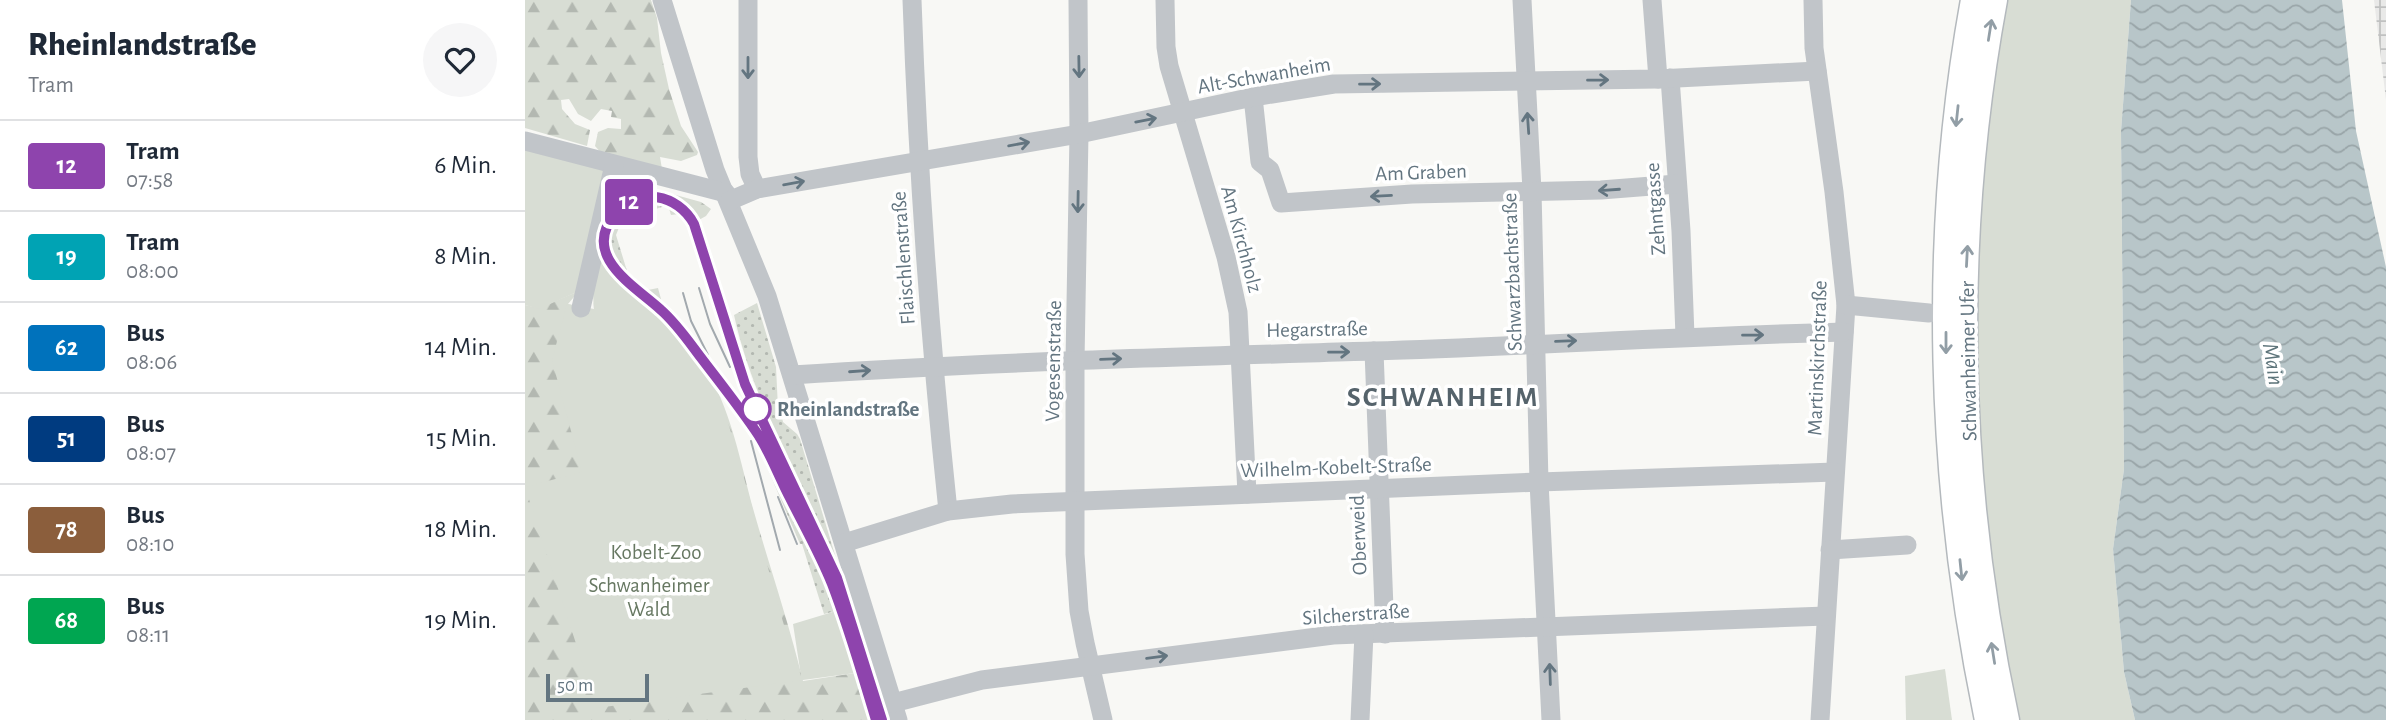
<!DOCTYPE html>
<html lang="de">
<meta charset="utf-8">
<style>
body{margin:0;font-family:"Alegreya Sans",sans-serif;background:#f6f6f7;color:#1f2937;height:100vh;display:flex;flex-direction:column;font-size:26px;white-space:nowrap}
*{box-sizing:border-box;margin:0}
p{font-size:23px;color:#747a83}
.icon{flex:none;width:38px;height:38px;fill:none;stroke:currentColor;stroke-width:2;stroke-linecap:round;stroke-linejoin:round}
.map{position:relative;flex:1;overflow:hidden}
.drawer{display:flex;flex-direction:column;background:#fff;width:525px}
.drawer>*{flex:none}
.badge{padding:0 14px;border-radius:5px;font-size:24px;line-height:46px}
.scale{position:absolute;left:21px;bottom:18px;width:103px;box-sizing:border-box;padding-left:7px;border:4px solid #637580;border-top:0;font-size:19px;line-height:24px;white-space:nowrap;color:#637580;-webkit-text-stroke:5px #fff;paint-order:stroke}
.map>.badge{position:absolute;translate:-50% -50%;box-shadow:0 0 0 4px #fff}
.round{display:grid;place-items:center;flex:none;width:74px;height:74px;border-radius:37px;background:#f6f6f7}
.overview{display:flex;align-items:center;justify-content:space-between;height:119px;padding:0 28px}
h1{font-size:33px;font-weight:800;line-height:52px}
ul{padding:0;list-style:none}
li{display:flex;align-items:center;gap:21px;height:91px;padding:0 28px;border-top:2px solid #e0e1e3}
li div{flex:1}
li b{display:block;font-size:26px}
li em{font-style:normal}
li .badge{min-width:77px;font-weight:700;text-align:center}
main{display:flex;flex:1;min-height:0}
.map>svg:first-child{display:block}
</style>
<main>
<section class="drawer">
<div class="overview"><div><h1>Rheinlandstraße</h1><p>Tram</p></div><a class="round"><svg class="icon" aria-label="heart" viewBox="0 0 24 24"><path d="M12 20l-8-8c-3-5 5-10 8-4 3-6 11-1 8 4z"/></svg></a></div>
<ul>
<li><span class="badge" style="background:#8e44ad;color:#fff">12</span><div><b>Tram</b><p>07:58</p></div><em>6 Min.</em></li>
<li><span class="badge" style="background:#00a3b4;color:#fff">19</span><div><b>Tram</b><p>08:00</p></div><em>8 Min.</em></li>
<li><span class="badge" style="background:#0072bc;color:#fff">62</span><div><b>Bus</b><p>08:06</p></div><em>14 Min.</em></li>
<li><span class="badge" style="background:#003b80;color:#fff">51</span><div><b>Bus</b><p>08:07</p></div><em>15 Min.</em></li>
<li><span class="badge" style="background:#8b5e3c;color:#fff">78</span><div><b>Bus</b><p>08:10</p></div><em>18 Min.</em></li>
<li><span class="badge" style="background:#00a651;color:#fff">68</span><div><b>Bus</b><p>08:11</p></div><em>19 Min.</em></li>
</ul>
</section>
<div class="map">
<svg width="1861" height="720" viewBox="0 0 1861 720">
<defs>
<pattern id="industrial-grid" width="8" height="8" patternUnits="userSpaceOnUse" patternTransform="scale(1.75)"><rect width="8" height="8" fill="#e9e9e8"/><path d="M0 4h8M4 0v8" fill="none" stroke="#c0c1c1"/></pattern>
<pattern id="grass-dots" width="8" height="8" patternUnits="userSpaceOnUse" patternTransform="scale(1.75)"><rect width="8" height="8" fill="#d8ddd4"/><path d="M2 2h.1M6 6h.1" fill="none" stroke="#b3b8b1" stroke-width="1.8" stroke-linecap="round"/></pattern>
<pattern id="forest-firs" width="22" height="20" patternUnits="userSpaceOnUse" patternTransform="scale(1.75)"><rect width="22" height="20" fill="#d8ddd4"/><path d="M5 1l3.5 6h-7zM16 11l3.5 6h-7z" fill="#b3b8b1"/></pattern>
<pattern id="water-waves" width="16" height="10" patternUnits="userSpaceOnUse" patternTransform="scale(1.75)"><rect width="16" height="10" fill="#b8c6c9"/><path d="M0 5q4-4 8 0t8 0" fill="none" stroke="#99a5a8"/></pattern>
</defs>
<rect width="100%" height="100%" fill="#f8f8f5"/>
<g fill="#e9e9e8">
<polygon points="122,193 148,198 169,215 178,238 196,303 190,301 166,223 143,202 135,200 98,209 93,215 83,237 84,252 90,266 133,303 129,309 97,283 86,271 81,263 77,246 84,218 102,200"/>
<polygon points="193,313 201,315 226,393 258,463 304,552 360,720 345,720 302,583 241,456 246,453 225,414 228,413"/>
</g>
<polygon fill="url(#industrial-grid)" points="1849,0 1861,0 1861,100"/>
<g fill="url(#grass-dots)">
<path d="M112 185 140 192V195C116 191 98 198 84 218L92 187 109 193Z"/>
<path d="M120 200C143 198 160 209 169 231L164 232 161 220 154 214 146 215 143 205 97 220 91 235 102 271 123 290 133 288 136 299 133 303C119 292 101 282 91 267 71 240 90 207 120 200Z"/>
<path d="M232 303 251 367 253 408H255L258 422 272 434 275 439 320 588H318L304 552 258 463 263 460C241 413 220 366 209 315Z"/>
<polygon points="241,456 292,559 311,611 299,614 277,544 275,544 238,458"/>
</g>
<g fill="url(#forest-firs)">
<polygon points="0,0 126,0 132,18 136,53 144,89 156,126 173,152 172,155 156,161 135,157 137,169 77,154 70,146 73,132 83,128 96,129 96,119 86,117 87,111 76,109 66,121 53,114 44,99 36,100 37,109 50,124 65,130 62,146 0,128"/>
<polygon points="140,192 176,202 186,209 181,216 172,221 156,203 140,195"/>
<path d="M77 246C82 279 111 292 134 313 151 328 164 348 178 366 206 405 216 466 229 512 245 568 264 623 278 681L330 673 345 720H0V305L14 308 54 291 43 304 69 310 68 285Z"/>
</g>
<g fill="#d8ddd4">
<polygon points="1477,0 1606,0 1596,131 1599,469 1588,549 1599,672 1610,720 1491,720 1469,629 1446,385 1450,187"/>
<polygon points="0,149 85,171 54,291 14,309 0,305"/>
<path d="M77 246C82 279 111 292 134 313 151 329 169 350 181 371 199 401 207 437 217 471 237 539 251 609 276 676L268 624 311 611 330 673 72 708 0 487 57 472 27 360 42 304 69 309 68 285Z"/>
<polygon points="1420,669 1427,720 1381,720 1380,676"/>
</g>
<polygon fill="url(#water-waves)" points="1606,0 1817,0 1831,131 1861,267 1861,720 1610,720 1599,672 1588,549 1599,469 1596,131"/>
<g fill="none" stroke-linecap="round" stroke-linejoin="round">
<g stroke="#b4b9bd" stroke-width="27">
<g id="major">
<path d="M1448 0C1405 237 1413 484 1462 720"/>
<path d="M1470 0C1426 238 1431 484 1482 720"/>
</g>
</g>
<g stroke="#c1c5c9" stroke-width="19">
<polyline points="137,0 190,170 242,296 373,720"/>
<polyline points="223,0 223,157 225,174 232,189"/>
<path d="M387 0C393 171 405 341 423 511"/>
<polyline points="553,0 554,134 550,361 550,554 554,611 560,643 578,720"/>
<polyline points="640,0 641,47 644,66 701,257 713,312 722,494"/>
<polyline points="997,0 1007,191 1014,482 1026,720"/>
<polyline points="1127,0 1133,79"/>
<polyline points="1288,0 1289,48 1309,192 1321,305 1295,720"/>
<polyline points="1145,78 1156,231 1160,336"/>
<polyline points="728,97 735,162 745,170 756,203 887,194 1076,190 1152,184"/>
<polyline points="0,141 201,193"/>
<polyline points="204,201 232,189 554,134 728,97 809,84 1133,79 1292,71"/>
<polyline points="1321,305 1404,313"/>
<polyline points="56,308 89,165"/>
<polyline points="849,351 860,634"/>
<path d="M267 375C460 362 654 357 848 351 1005 346 1162 336 1319 332"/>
<polyline points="319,543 423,511 487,504 1014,482 1310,472"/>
<polyline points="1305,550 1382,545"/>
<polyline points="368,703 457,680 808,635 1301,616"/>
<polyline points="835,720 839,634"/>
</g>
<use href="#major" stroke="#fff" stroke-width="24"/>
<g stroke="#a2a9ae" stroke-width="2">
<polyline points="174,288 185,324 205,367"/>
<polyline points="158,293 166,321 183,355"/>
<polyline points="226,441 255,550"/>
<polyline points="253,497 272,544"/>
<path d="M351 720C337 674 324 628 307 584 294 552 277 523 262 493 246 461 231 429 210 401 189 373 168 343 144 317 125 298 93 284 83 259 72 231 92 199 122 196 143 194 160 207 169 224L220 384 312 578 357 720"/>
</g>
</g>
<defs><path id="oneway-shaft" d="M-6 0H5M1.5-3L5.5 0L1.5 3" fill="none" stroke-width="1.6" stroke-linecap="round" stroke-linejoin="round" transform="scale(1.75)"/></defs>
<g stroke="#929ea6">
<use href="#oneway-shaft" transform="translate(1465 30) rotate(-81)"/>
<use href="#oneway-shaft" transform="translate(1432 116) rotate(96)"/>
<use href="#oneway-shaft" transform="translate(1442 256) rotate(-87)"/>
<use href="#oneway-shaft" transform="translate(1421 343) rotate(90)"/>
<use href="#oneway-shaft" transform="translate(1436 570) rotate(84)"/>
<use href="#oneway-shaft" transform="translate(1468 653) rotate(-99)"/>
</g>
<g stroke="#637580">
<use href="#oneway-shaft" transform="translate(554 67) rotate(89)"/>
<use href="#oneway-shaft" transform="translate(223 68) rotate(90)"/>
<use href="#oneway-shaft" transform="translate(1073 80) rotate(-1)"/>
<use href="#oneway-shaft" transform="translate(845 84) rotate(-1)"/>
<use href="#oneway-shaft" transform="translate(621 120) rotate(-11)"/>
<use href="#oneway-shaft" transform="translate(1003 123) rotate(-94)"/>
<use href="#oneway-shaft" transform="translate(494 144) rotate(-10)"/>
<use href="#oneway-shaft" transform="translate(269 183) rotate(-10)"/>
<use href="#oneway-shaft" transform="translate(1084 190) rotate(176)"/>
<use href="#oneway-shaft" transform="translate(856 196) rotate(177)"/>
<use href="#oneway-shaft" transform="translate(553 202) rotate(91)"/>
<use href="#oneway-shaft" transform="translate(1228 335) rotate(-1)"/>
<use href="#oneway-shaft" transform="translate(1041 341) rotate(-2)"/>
<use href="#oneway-shaft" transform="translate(814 352) rotate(-1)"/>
<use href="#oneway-shaft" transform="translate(586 359) rotate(-2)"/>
<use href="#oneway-shaft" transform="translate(335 371) rotate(-4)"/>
<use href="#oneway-shaft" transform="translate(632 657) rotate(-7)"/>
<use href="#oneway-shaft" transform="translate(1025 674) rotate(-92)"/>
</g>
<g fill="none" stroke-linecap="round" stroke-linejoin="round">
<g stroke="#fff" stroke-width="16">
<path id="line" d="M351 720C337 674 324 628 307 584 295 554 279 526 265 498 254 477 246 455 234 436 216 409 196 384 177 359 164 342 152 324 136 310 110 286 55 256 90 214 113 186 153 194 169 224L220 384 312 578 357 720"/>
</g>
<use href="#line" stroke="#8e44ad" stroke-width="10"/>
</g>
<circle fill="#fff" stroke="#8e44ad" stroke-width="3.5" cx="231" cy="409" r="14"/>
<g text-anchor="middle" stroke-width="7" stroke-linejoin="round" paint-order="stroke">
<g font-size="21" fill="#637580" stroke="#fff">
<text transform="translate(739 75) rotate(-10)" y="7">Alt-Schwanheim</text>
<text transform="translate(896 172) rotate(-2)" y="7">Am Graben</text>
<text transform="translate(1130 209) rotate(-94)" y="7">Zehntgasse</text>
<text transform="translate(717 239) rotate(75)" y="7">Am Kirchholz</text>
<text transform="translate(378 258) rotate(-94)" y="7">Flaischlenstraße</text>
<text transform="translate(987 272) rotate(-92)" y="7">Schwarzbachstraße</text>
<text transform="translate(792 329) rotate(-1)" y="7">Hegarstraße</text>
<text transform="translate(1292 358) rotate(-88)" y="7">Martinskirchstraße</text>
<text transform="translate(528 361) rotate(-89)" y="7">Vogesenstraße</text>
<text transform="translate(1443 361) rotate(-91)" y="7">Schwanheimer Ufer</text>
<text transform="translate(811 467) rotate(-2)" y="7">Wilhelm-Kobelt-Straße</text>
<text transform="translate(833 535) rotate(-92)" y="7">Oberweid</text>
<text transform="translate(831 614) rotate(-4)" y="7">Silcherstraße</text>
</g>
<g font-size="21" font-weight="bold" fill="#637580" stroke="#fff" text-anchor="start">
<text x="252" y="416">Rheinlandstraße</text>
</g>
<g font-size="21" fill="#677862" stroke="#fff">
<text x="131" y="559">Kobelt-Zoo</text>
<text x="124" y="592">Schwanheimer<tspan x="124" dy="24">Wald</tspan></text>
</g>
<g font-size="23" font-style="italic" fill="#5e757b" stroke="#fff">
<text transform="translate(1749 364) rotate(81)" y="8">Main</text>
</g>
<g font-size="28" font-weight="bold" letter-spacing="2" fill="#55636b" stroke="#fff">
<text x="918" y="406">SCHWANHEIM</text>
</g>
</g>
</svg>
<div class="scale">50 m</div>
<b class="badge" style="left:104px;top:202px;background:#8e44ad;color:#fff">12</b>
</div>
</main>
